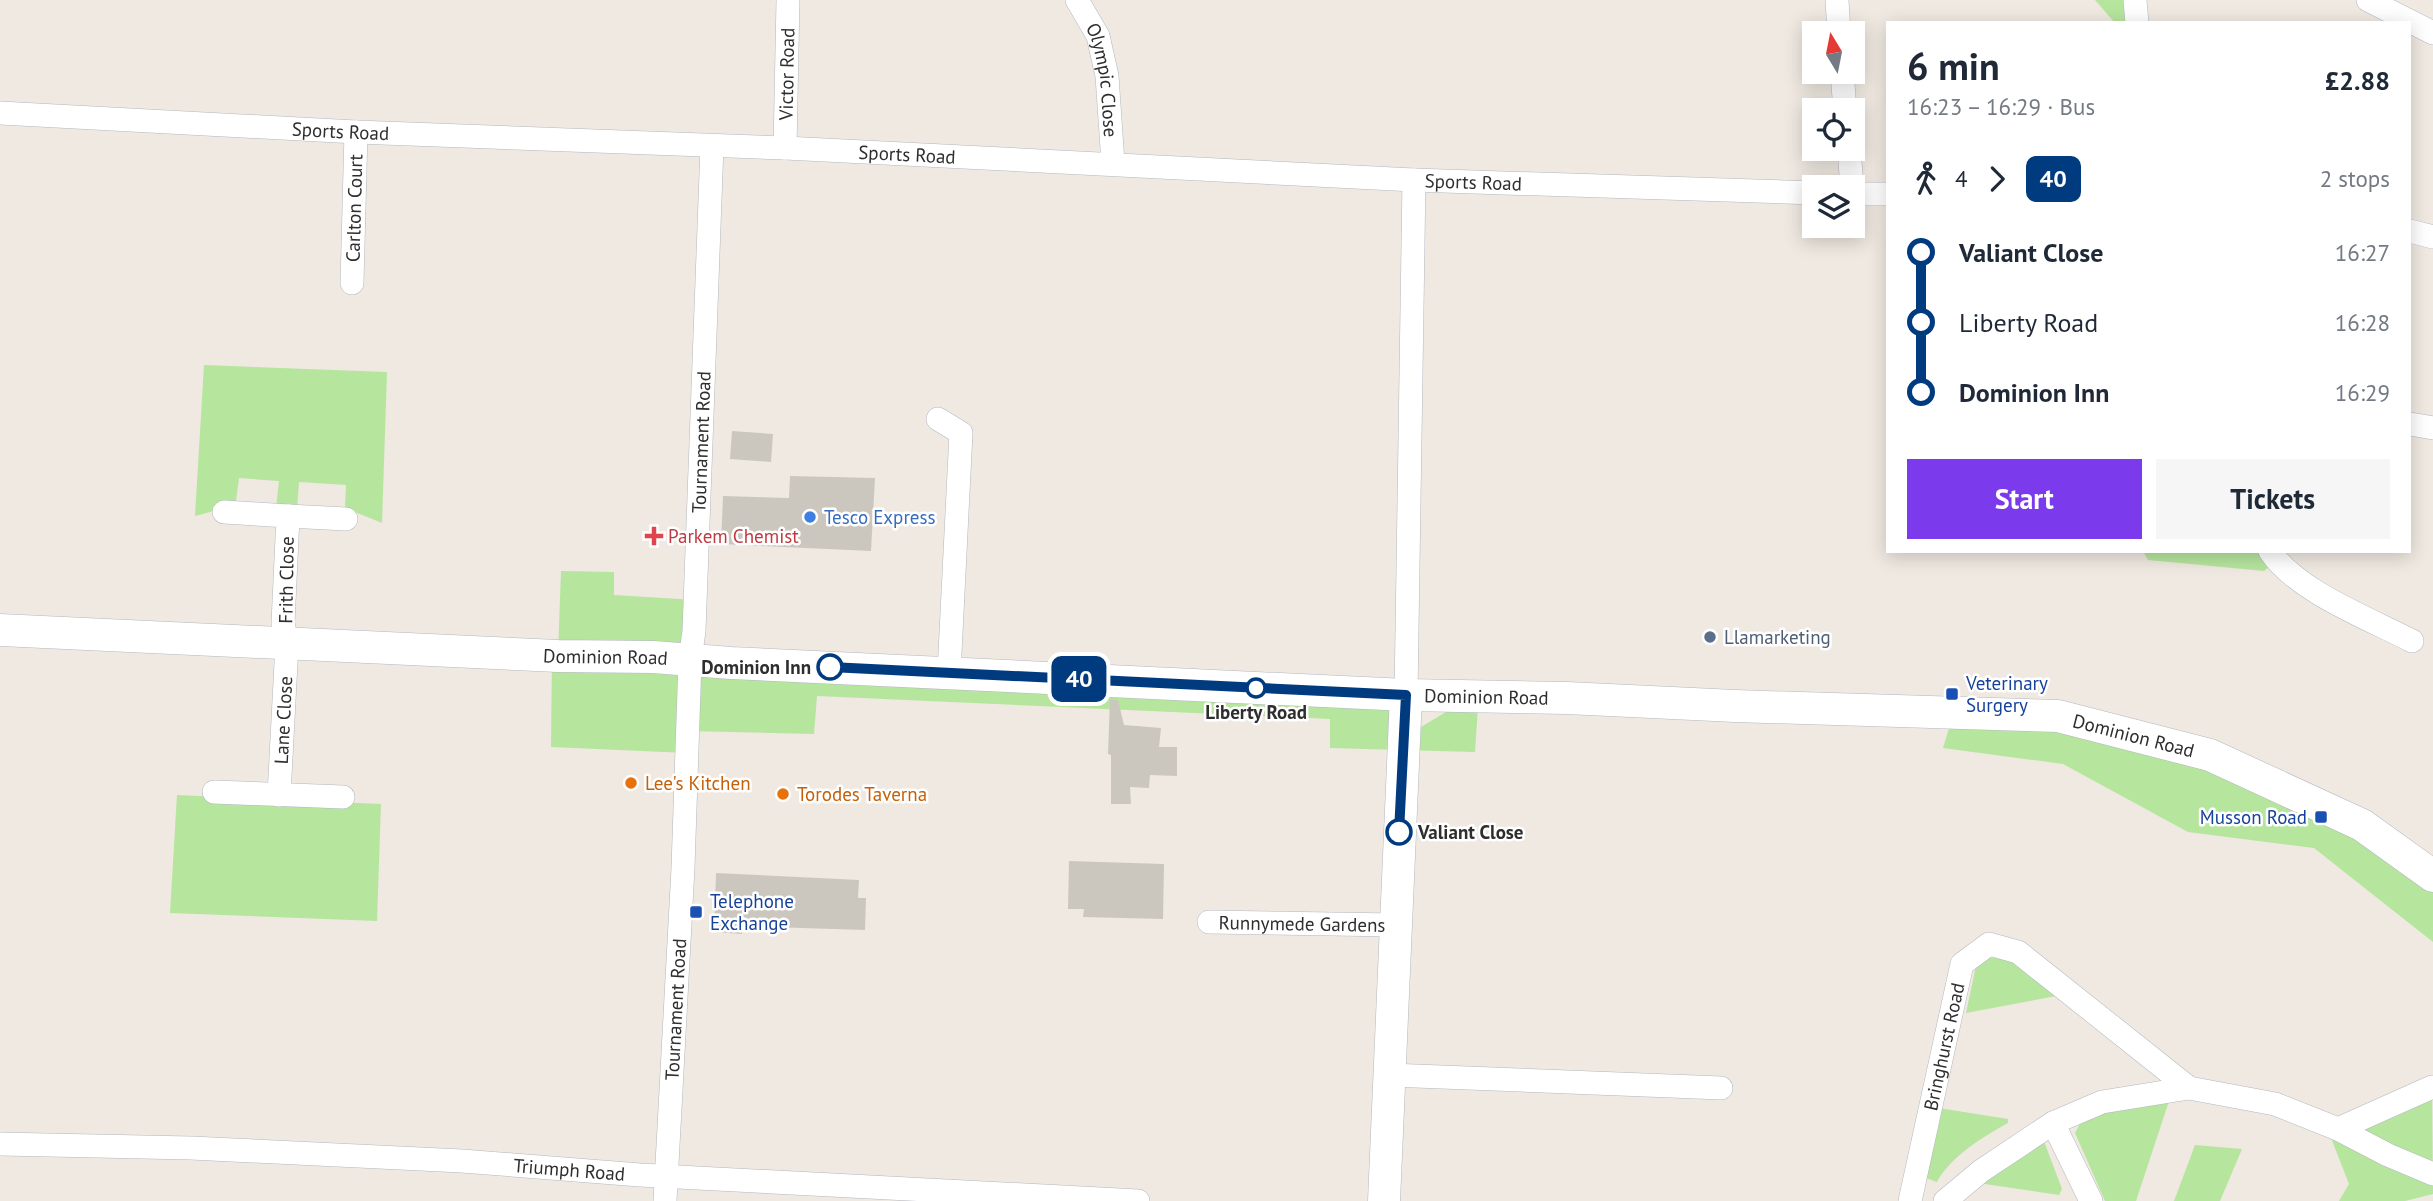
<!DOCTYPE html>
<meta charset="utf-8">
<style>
body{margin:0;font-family:"PT Sans",sans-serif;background:#f6f6f7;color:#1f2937;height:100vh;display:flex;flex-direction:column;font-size:26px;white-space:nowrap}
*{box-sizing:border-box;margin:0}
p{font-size:23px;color:#747a83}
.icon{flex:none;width:38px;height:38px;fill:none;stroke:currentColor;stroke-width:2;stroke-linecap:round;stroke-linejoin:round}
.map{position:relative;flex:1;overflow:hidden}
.drawer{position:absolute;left:1886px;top:21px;width:525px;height:532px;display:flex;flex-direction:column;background:#fff;border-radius:0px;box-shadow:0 4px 18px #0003}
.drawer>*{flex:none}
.badge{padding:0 14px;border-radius:10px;font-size:24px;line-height:46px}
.needle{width:46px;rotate:350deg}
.fabs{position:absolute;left:1802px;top:21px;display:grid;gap:14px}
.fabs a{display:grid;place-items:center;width:63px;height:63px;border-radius:0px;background:#fff;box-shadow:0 4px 18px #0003;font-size:35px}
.map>.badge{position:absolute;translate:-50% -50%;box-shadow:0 0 0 4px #fff}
.legs{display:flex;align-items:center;gap:10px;height:77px;padding:0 21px;font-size:23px}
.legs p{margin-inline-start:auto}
.headline{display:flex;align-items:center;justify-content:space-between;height:119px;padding:0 21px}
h1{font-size:38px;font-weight:700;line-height:52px}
.button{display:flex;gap:14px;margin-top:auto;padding:14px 21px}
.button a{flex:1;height:80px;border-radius:0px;background:#7c3aed;color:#fff;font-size:28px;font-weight:700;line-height:80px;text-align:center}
.button a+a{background:#f6f6f7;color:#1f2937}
ul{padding:0 21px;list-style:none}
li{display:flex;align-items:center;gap:24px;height:70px;font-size:26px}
li i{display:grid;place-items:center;width:10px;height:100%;margin:0 9px;background:currentColor}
li i::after{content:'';width:18px;height:18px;margin:-9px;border:5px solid;border-radius:50%;background:#fff}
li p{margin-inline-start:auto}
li:first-child i{background:linear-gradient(#0000 50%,currentColor 0)}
li:last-child i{background:linear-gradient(currentColor 50%,#0000 0)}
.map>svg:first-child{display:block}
</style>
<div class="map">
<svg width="2433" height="1201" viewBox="0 0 2433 1201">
<rect width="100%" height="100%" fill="#efe9e1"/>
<g fill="#b6e59e">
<polygon points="2095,0 2135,0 2137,23 2115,23"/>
<polygon points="204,365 387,372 382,523 345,508 346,485 299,482 297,510 276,508 279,481 239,478 236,501 229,507 195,516"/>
<polygon points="2143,551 2282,551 2276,561 2264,571 2148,560"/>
<polygon points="561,571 614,572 614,595 695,600 690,660 1406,695 1409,734 1446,712 1478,707 1475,752 1330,748 1330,719 817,696 814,734 688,731 687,753 551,747 552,656 558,655"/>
<polygon points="1954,712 2210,755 2433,876 2433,942 2314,848 2188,832 2063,764 1943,748"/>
<polygon points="177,795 381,804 377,921 170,913"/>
<polygon points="1997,957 2011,960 2056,996 1966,1013 1976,966 1983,959"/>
<polygon points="2432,1087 2433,1194 2405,1201 2339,1201 2349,1184 2326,1125"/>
<polygon points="2169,1101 2136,1201 2105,1201 2075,1133 2084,1116"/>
<path d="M1939 1108 2008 1119V1123C1984 1136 1950 1157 1937 1182L1926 1178Z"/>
<polygon points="2037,1139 2045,1144 2062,1189 2059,1195 1978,1183"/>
<polygon points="2195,1145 2242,1149 2220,1201 2174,1201"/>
</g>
<g fill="#cbc7bf">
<polygon points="732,431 773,434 771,462 730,459"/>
<polygon points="790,476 875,478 871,551 721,544 723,496 789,498"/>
<polygon points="1110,699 1118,700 1124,725 1161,728 1159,747 1177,747 1177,776 1150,775 1149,788 1130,787 1131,804 1111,804 1111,755 1108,754"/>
<polygon points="1069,861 1164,864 1163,919 1083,917 1084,909 1068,909"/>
<polygon points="716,873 859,880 858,898 866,898 865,930 742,926 742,934 714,932"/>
</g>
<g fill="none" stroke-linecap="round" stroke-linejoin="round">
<g stroke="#b4b7c1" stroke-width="24">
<g id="street">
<path id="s1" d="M1077 0 1098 36 1107 76 1113 163"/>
<polyline points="1837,0 1839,33"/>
<polyline points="2135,0 2137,23"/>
<polyline points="2368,0 2433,33"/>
<polyline points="1842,72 1845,110"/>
<path id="s2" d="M0 113 356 132 785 148 1414 180 1815 193"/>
<path id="s3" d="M785 148 788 0"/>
<polyline points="1849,149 1852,187"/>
<polyline points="1853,194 1888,194"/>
<polyline points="2410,231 2433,237"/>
<path id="s4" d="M352 283 356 132"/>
<polyline points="938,419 961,433 949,673"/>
<polyline points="2410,424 2433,428"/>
<polyline points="224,512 288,516 283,623 287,644 279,795"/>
<polyline points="288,516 346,519"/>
<path d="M2270 551C2296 591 2370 619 2412 641"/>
<polyline points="1406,695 1414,180"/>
<polyline points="214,792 343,797"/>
<path id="s5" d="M1209 922 1395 925"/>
<polyline points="1389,1075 1721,1088"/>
<polyline points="2053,1123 2091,1201"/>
<polyline points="2338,1129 2432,1087"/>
<path id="s6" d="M0 1144 191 1148 462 1161 640 1175 1138 1201"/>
<path id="s7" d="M665 1201 683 868 690 660 694 631 712 146"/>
<path id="s8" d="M1910 1201 1962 964 1989 944 2018 952 2189 1088"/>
<polyline points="1945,1201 1981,1171 2053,1123 2102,1102 2189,1088 2275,1104 2338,1129 2388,1155 2433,1174"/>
</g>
</g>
<g stroke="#b4b7c1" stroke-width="33">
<g id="secondary">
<path id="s9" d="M0 630 558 656 653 657 731 663 1406 695 1567 698 1735 706 2058 716 2210 755 2362 825 2433 876"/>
<polyline points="1384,1201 1406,695"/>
</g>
</g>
<use href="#street" stroke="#fff" stroke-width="23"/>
<use href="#secondary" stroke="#fff" stroke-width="32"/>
</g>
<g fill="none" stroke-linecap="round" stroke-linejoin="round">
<g stroke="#fff" stroke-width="16">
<polyline id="line-1" points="830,667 1406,695 1399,832"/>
</g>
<use href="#line-1" stroke="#003b80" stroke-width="10"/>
</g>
<circle fill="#3f7fe0" stroke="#fff" stroke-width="2.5" cx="810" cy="517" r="7"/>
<path fill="#e0444e" stroke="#fff" stroke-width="2.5" d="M650.5 525.5h7v7h7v7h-7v7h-7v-7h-7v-7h7z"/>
<circle fill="#5c6f8a" stroke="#fff" stroke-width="2.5" cx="1710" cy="637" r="7"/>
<g fill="#fff" stroke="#003b80" stroke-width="3.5">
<circle cx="830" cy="667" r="12"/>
<circle cx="1256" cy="688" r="9"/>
<circle cx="1399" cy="832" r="12"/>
</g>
<g fill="#1a4fb4" stroke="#fff" stroke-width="2.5">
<rect x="1945" y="687" width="14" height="14" rx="3.5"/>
<rect x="2314" y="810" width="14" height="14" rx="3.5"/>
<rect x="689" y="905" width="14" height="14" rx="3.5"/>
</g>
<g fill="#e8710a" stroke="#fff" stroke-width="2.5">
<circle cx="631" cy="783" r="7"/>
<circle cx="783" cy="794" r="7"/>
</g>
<g text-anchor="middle" stroke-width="5" stroke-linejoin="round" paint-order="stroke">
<g font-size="19" fill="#2e2e2e" stroke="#fff">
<text dy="7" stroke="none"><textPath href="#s3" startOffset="74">Victor Road</textPath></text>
<text dy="7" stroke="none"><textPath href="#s1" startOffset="86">Olympic Close</textPath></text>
<text dy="7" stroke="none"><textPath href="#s2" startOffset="341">Sports Road</textPath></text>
<text dy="7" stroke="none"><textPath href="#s2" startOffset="908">Sports Road</textPath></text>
<text dy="7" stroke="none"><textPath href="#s2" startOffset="1475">Sports Road</textPath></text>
<text dy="7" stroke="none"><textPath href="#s4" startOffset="75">Carlton Court</textPath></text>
<text dy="7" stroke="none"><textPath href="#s7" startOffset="760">Tournament Road</textPath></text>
<text transform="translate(286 580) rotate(-89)" y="7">Frith Close</text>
<text dy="7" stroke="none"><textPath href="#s9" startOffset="606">Dominion Road</textPath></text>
<text dy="7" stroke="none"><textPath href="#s9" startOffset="1488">Dominion Road</textPath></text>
<text transform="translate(283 720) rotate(-87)" y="7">Lane Close</text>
<text dy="7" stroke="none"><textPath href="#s9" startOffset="2138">Dominion Road</textPath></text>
<text dy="7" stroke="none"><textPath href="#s5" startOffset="93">Runnymede Gardens</textPath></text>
<text dy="7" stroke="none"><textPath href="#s7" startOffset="192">Tournament Road</textPath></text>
<text dy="7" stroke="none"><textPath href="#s8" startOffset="158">Bringhurst Road</textPath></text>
<text dy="7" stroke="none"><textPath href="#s6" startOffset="570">Triumph Road</textPath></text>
</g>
<g font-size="19" fill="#366cbe" stroke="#fff" text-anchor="start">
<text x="824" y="524">Tesco Express</text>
</g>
<g font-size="19" fill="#be3a42" stroke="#fff" text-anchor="start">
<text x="668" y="543">Parkem Chemist</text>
</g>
<g font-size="19" fill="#4e5e75" stroke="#fff" text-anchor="start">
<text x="1724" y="644">Llamarketing</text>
</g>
<g font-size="19" font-weight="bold" fill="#2e2e2e" stroke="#fff" text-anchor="end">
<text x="811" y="674">Dominion Inn</text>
<text x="1256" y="719" text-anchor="middle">Liberty Road</text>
<text x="1418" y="839" text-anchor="start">Valiant Close</text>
</g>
<g font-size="19" fill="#164399" stroke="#fff" text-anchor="start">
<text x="1966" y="690">Veterinary<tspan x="1966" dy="22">Surgery</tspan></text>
<text x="2307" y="824" text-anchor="end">Musson Road</text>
<text x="710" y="908">Telephone<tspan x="710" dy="22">Exchange</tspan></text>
</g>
<g font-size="19" fill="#c56008" stroke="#fff" text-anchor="start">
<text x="645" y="790">Lee's Kitchen</text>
<text x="797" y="801">Torodes Taverna</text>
</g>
</g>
</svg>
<div class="fabs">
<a><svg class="needle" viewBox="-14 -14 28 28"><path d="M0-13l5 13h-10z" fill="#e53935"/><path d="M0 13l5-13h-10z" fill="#747a83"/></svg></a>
<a><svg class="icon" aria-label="locate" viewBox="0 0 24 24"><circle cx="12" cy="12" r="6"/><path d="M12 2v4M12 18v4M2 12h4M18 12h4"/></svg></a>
<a><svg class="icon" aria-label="layers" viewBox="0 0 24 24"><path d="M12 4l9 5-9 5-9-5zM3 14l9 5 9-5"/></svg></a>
</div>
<b class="badge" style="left:1079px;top:679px;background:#003b80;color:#fff">40</b>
<section class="drawer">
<div class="headline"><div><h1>6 min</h1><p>16:23 – 16:29 · Bus</p></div><b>£2.88</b></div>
<div class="legs"><svg class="icon" aria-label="walk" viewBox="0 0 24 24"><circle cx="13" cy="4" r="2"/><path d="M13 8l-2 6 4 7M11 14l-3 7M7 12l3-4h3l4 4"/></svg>4<svg class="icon" aria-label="forward" viewBox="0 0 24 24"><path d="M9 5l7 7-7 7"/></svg><b class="badge" style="background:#003b80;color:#fff">40</b><p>2 stops</p></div>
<ul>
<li><i style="color:#003b80"></i><b>Valiant Close</b><p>16:27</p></li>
<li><i style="color:#003b80"></i><span>Liberty Road</span><p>16:28</p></li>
<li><i style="color:#003b80"></i><b>Dominion Inn</b><p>16:29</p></li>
</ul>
<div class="button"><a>Start</a><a>Tickets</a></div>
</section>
</div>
